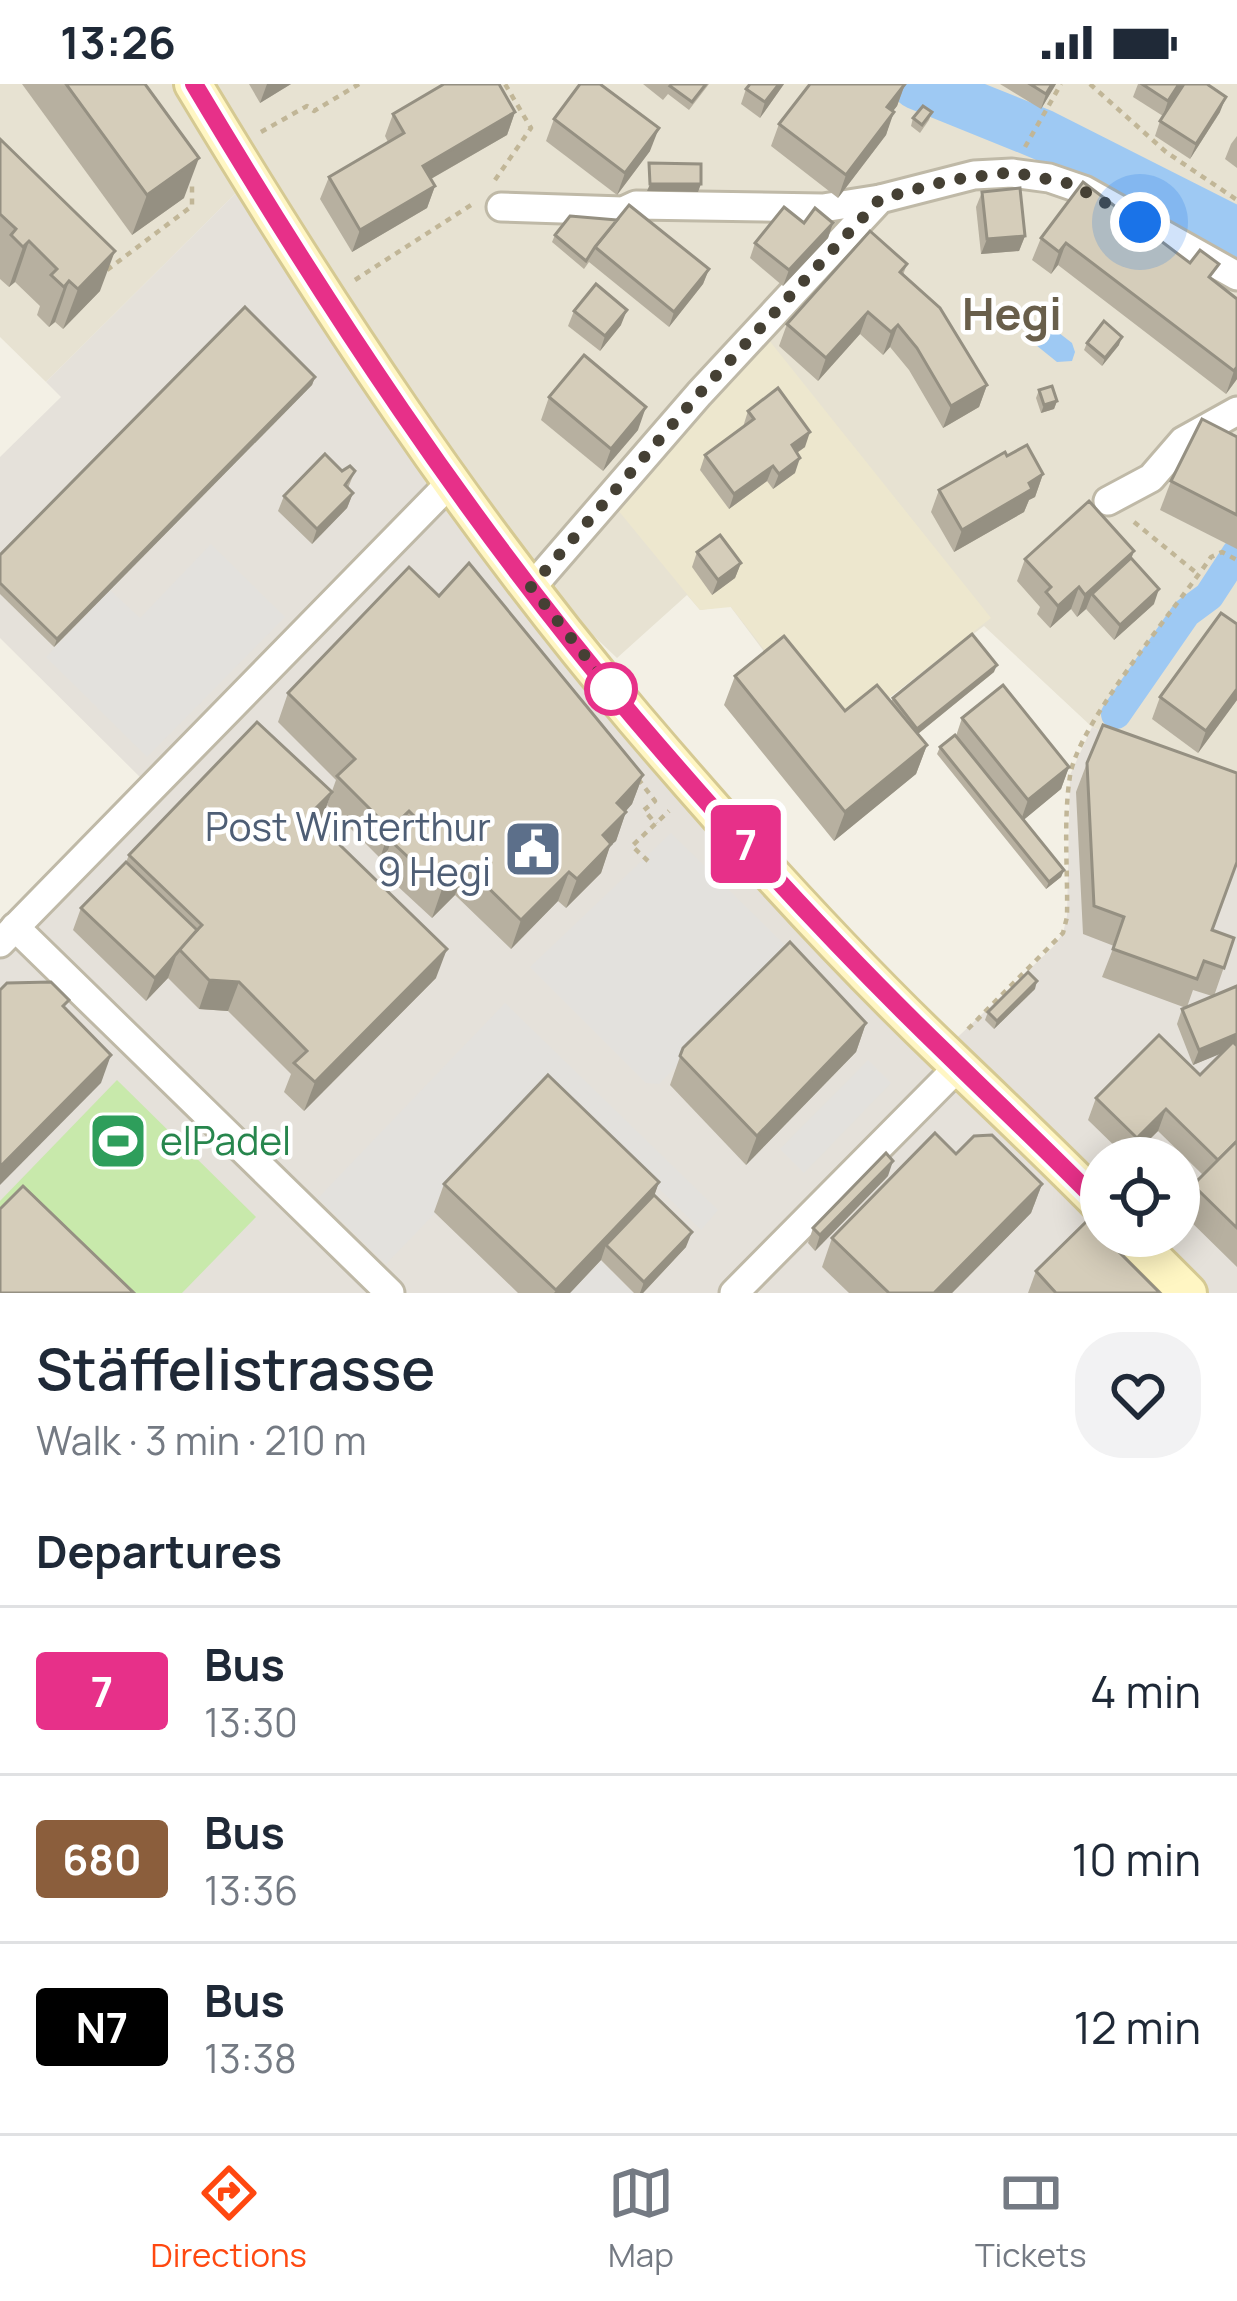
<!DOCTYPE html>
<meta charset="utf-8">
<style>
body{margin:0;font-family:Manrope,sans-serif;background:#f2f2f3;color:#1f2937;height:100vh;display:flex;flex-direction:column;font-size:45px;white-space:nowrap}
*{box-sizing:border-box;margin:0}
p{font-size:39px;color:#747a83}
.icon{flex:none;width:66px;height:66px;fill:none;stroke:currentColor;stroke-width:2;stroke-linecap:round;stroke-linejoin:round}
.map{position:relative;height:1209px;overflow:hidden}
.details{display:flex;flex-direction:column;background:#fff;flex:1}
.details>*{flex:none}
.badge{padding:0 24px;border-radius:9px;font-size:42px;line-height:78px}
.controls{position:absolute;left:1080px;top:1053px;display:grid;gap:24px}
.controls a{display:grid;place-items:center;width:120px;height:120px;border-radius:50%;background:#fff;box-shadow:0 6px 30px #0003;font-size:60px}
.you{position:absolute;width:60px;height:60px;margin:-30px;border:9px solid #fff;border-radius:50%;background:#1a73e8;box-shadow:0 0 0 18px #1a73e833}
.map>.badge{position:absolute;translate:-50% -50%;box-shadow:0 0 0 6px #fff}
h2{padding:0 36px;font-size:45px;line-height:108px}
.round{display:grid;place-items:center;flex:none;width:126px;height:126px;border-radius:48px;background:#f2f2f3}
.summary{display:flex;align-items:center;justify-content:space-between;height:204px;padding:0 36px}
h1{font-size:57px;font-weight:600;line-height:90px}
ul{padding:0;list-style:none}
li{display:flex;align-items:center;gap:36px;height:168px;padding:0 36px;border-top:3px solid #e0e1e3}
li div{flex:1}
li b{display:block;font-size:45px}
li em{font-style:normal}
li .badge{min-width:132px;font-weight:700;text-align:center}
.status{display:flex;justify-content:space-between;align-items:center;height:84px;padding:0 60px;background:#fff;direction:ltr}
.status svg{height:33px;fill:currentColor}
.tab-bar{display:flex;justify-content:space-around;align-items:center;height:168px;border-top:3px solid #e0e1e3;background:#fff;font-size:33px;color:#747a83}
.tab-bar a{display:grid;justify-items:center;gap:6px}
.tab-bar .on{color:#ff4810}
.map>svg:first-child{display:block}
</style>
<div class="status"><b>13:26</b><svg viewBox="0 0 49 12"><path d="M0 12V9h3v3zM5 12V6h3v6zM10 12V3h3v9zM15 12V0h3v12zM26 1h20v11H26zM47 4h2v5h-2z"/></svg></div>
<div class="map">
<svg width="1237" height="1209" viewBox="0 0 1237 1209">
<rect width="100%" height="100%" fill="#f3f0e5"/>
<g fill="#e7e2d2">
<polygon points="0,0 881,0 1027,59 1237,165 1237,700 1092,643 984,542 867,630 774,581 730,522 700,526 687,511 617,574 500,463 250,95 46,298 0,253"/>
<polygon points="958,0 1237,0 1237,140 1040,32"/>
</g>
<path fill="#e5e1da" fill-rule="evenodd" d="M250 95 500 463 943 967 1054 862 1063 849 1067 832 1070 691 1092 643 1237 700V1209H0V859L151 704 0 554V373L61 313 46 298ZM1101 1074H1179V1152H1101Z"/>
<polygon fill="#ede7ce" points="760,245 991,534 835,656 731,523 700,526 608,414"/>
<g fill="#c8e9ab">
<polygon points="881,0 958,0 1040,32 1237,140 1237,165 1027,59"/>
<polygon points="117,996 256,1133 182,1209 0,1209 0,1117"/>
</g>
<g fill="#e3e1dd">
<polygon points="211,460 285,533 147,673 46,573 110,506 140,534"/>
<polygon points="671,749 791,867 659,1000 646,999 530,883"/>
<polygon points="505,919 718,1126 701,1146 556,1004 386,1180 318,1114"/>
<polygon points="868,976 891,999 804,1089 780,1065"/>
<polygon points="601,1177 634,1209 570,1209"/>
</g>
<polygon fill="#9ec9f3" points="1041,235 1072,259 1075,268 1072,277 1057,278 1026,253"/>
<g fill="none" stroke-linecap="round" stroke-linejoin="round">
<polyline stroke="#9ec9f3" stroke-width="30" points="1116,630 1186,529 1209,512 1237,469"/>
<polyline stroke="#9ec9f3" stroke-width="51" points="917,0 1043,51 1237,149"/>
<g stroke="#bfb9a7" stroke-width="33">
<g id="minor">
<polyline points="501,123 623,127 636,121 823,124 880,115"/>
<polyline points="1108,417 1151,394 1183,357 1237,327"/>
<polyline points="531,504 699,310 880,115 974,91 1012,89 1049,94 1084,106 1237,192"/>
<polyline points="15,843 390,1209"/>
<polyline points="0,859 452,397"/>
<polyline points="734,1209 959,982"/>
</g>
</g>
<g stroke="#d5c992" stroke-width="42">
<g id="secondary">
<path d="M193 0C326 221 468 438 635 635 733 750 835 864 945 969 997 1019 1050 1069 1101 1121"/>
<polyline points="1131,1152 1188,1209"/>
</g>
</g>
<g stroke="#c1b697" stroke-width="4.5" stroke-dasharray="6 6" stroke-linecap="butt">
<polyline points="1090,0 1166,68 1237,116"/>
<polyline points="261,48 307,22 314,27 359,0"/>
<polyline points="1025,63 1061,0"/>
<polyline points="495,96 531,44 505,0"/>
<polyline points="107,186 192,122 192,101"/>
<polyline points="355,196 471,121"/>
<polyline points="1134,438 1199,491"/>
<polyline points="638,695 655,717 644,726 656,740"/>
<polyline points="648,777 632,762 669,727"/>
<path d="M968 945 1063 849 1067 833C1068 787 1063 737 1070 692 1078 639 1177 523 1211 473L1222 468 1237 476"/>
</g>
<use href="#minor" stroke="#fff" stroke-width="27"/>
<use href="#secondary" stroke="#fff6c3" stroke-width="36"/>
</g>
<g fill="#b7b0a0" fill-rule="evenodd">
<polygon points="22,0 145,0 184,114 132,151"/>
<polygon points="249,0 291,0 260,19"/>
<polygon points="643,0 709,0 689,26 668,10 663,16"/>
<polygon points="784,0 760,34 741,20 746,5"/>
<polygon points="905,0 897,22 893,27 886,51 838,114 771,62 779,40"/>
<polygon points="1000,0 1056,0 1041,25"/>
<polygon points="1138,0 1183,0 1163,32 1133,13"/>
<polygon points="515,28 507,51 431,95 435,102 427,124 352,168 320,115 329,93 388,58 385,52 393,30"/>
<polygon points="932,28 929,36 920,49 911,42 913,34"/>
<polygon points="1220,28 1190,75 1155,52 1160,37"/>
<polygon points="554,35 650,67 617,111 546,57"/>
<polygon points="1237,52 1237,84 1225,75 1231,60"/>
<polygon points="0,55 100,207 63,245 55,238 49,243 37,231 40,222 15,198 9,203 0,195"/>
<polygon points="982,108 1025,152 1019,167 981,170 976,123"/>
<polygon points="804,139 833,139 828,154 783,202 750,174 755,159"/>
<polygon points="555,151 709,185 703,200 669,243 589,178 584,185 552,158"/>
<polygon points="1041,154 1213,196 1237,215 1237,295 1226,310 1058,181 1051,190 1032,176"/>
<polygon points="907,180 903,191 987,301 979,323 943,344 909,286 890,263 883,271 860,250 818,297 779,262 787,240"/>
<polygon points="574,227 621,241 600,267 568,242"/>
<polygon points="1087,259 1119,261 1102,282 1084,266"/>
<polygon points="315,293 312,301 54,563 0,510 0,471"/>
<polygon points="1039,306 1057,317 1054,325 1041,329 1036,314"/>
<polygon points="549,313 638,346 603,387 541,336"/>
<polygon points="748,327 805,363 797,369 795,389 773,405 767,397 729,425 700,386 705,371 743,343"/>
<polygon points="1237,353 1237,465 1160,426 1171,397"/>
<polygon points="1007,372 1043,390 1035,413 1029,416 1024,428 954,468 931,428 939,406"/>
<polygon points="342,387 355,387 348,404 353,409 347,424 312,460 278,427 284,412"/>
<polygon points="1134,467 1131,474 1154,520 1114,556 1086,525 1077,533 1071,525 1050,544 1037,530 1040,523 1017,497 1025,475"/>
<polygon points="697,468 741,479 735,494 712,511 692,483"/>
<polygon points="439,512 643,691 632,720 626,727 616,757 610,762 601,789 566,824 558,817 511,865 455,811 432,834 380,786 388,766 380,774 327,721 336,696 278,638 288,609"/>
<polygon points="994,588 918,650 927,661 916,690 834,757 724,621 735,592 845,627 891,618 893,614"/>
<polygon points="1160,613 1237,616 1198,669 1152,635"/>
<polygon points="962,634 1069,683 1061,705 1023,736 1064,786 1061,793 1046,805 937,670 940,663 956,652"/>
<path d="M1087 679 1213 846 1234 854 1214 912 1237 902V1183L1183 1130 1193 1101 1203 1091 1158 1047 1132 1074H1127L1088 1036 1096 1014 1200 991 1221 969 1193 981 1177 940 1182 925 1186 924 1102 893 1114 862 1083 850 1076 708ZM1193 906 1212 912 1187 923Z"/>
<polygon points="321,737 318,740 436,894 304,1027 284,1008 291,990 228,927 199,925 168,894 146,917 73,846 81,824 126,778 129,771"/>
<polygon points="1035,905 994,945 985,936 988,928"/>
<polygon points="866,939 856,968 746,1081 670,1001 683,964"/>
<polygon points="956,1070 1042,1100 1031,1129 952,1209 849,1209 822,1183 832,1154"/>
<polygon points="888,1092 815,1167 808,1159 813,1144"/>
<polygon points="659,1098 654,1111 686,1163 643,1209 634,1209 601,1176 570,1209 518,1209 434,1128 444,1100"/>
<polygon points="1036,1187 1160,1209 1028,1209"/>
</g>
<g fill="#959082">
<polygon points="267,0 291,0 260,19"/>
<polygon points="779,0 784,0 760,34 765,18"/>
<polygon points="905,0 897,22 879,45 887,23"/>
<polygon points="1052,0 1056,0 1041,25 1046,10"/>
<polygon points="1179,0 1183,0 1163,32 1168,17"/>
<polygon points="1226,13 1220,28 1190,75 1196,60"/>
<polygon points="515,28 507,51 415,104 423,82"/>
<polygon points="894,28 886,51 838,114 846,91"/>
<polygon points="659,44 650,67 617,111 625,89"/>
<polygon points="199,74 184,114 132,151 147,111"/>
<polygon points="650,100 701,100 698,108 647,107"/>
<polygon points="435,102 427,124 352,168 360,146"/>
<polygon points="833,139 828,154 783,202 789,186"/>
<polygon points="1025,152 1019,167 981,170 987,155"/>
<polygon points="29,157 15,198 9,203 23,163"/>
<polygon points="1066,159 1058,181 1051,190 1059,168"/>
<polygon points="115,167 100,207 63,245 78,205"/>
<polygon points="709,185 703,200 669,243 674,228"/>
<polygon points="69,197 55,238 49,243 64,203"/>
<polygon points="627,226 621,241 600,267 605,252"/>
<polygon points="868,228 860,250 818,297 826,274"/>
<polygon points="898,241 890,263 883,271 891,248"/>
<polygon points="1122,253 1119,261 1102,282 1105,274"/>
<polygon points="1237,283 1237,295 1226,310 1234,287"/>
<polygon points="315,293 312,301 54,563 57,555"/>
<polygon points="987,301 979,323 943,344 951,322"/>
<polygon points="1057,317 1054,325 1041,329 1044,321"/>
<polygon points="646,323 638,346 603,387 611,365"/>
<polygon points="810,348 805,363 786,376 792,361"/>
<polygon points="800,374 795,389 773,405 779,390"/>
<polygon points="773,382 767,397 729,425 734,410"/>
<polygon points="1043,390 1035,413 1029,416 1024,428 954,468 962,446"/>
<polygon points="353,409 347,424 312,460 317,445"/>
<polygon points="1134,467 1126,489 1092,510 1086,525 1077,533 1085,511"/>
<polygon points="741,479 735,494 712,511 718,496"/>
<polygon points="1079,503 1071,525 1050,544 1058,522"/>
<polygon points="1159,505 1154,520 1114,556 1120,541"/>
<polygon points="997,581 994,588 914,653 917,645"/>
<polygon points="1237,605 1237,616 1198,669 1206,647"/>
<polygon points="927,661 916,690 834,757 845,728"/>
<polygon points="1069,683 1061,705 1020,739 1028,716"/>
<polygon points="643,691 632,720 616,738 626,728 616,757 610,762 601,789 566,824 577,795 617,719"/>
<polygon points="332,708 321,737 299,760 309,731"/>
<polygon points="409,727 398,755 391,757 388,766 380,774 390,745"/>
<polygon points="466,782 455,811 432,834 442,805"/>
<polygon points="1064,786 1061,793 1046,805 1049,798"/>
<polygon points="569,788 558,817 511,865 521,836"/>
<polygon points="447,865 436,894 304,1027 315,998"/>
<polygon points="176,872 168,894 146,917 155,894"/>
<polygon points="209,896 239,898 228,927 199,925"/>
<polygon points="1037,897 1035,905 994,945 997,937"/>
<polygon points="866,939 856,968 746,1081 757,1052"/>
<polygon points="1237,950 1237,963 1193,981 1199,966"/>
<polygon points="111,971 101,999 0,1101 0,1083"/>
<polygon points="1166,1025 1158,1047 1130,1074 1137,1054"/>
<polygon points="893,1077 888,1092 815,1167 820,1151"/>
<polygon points="659,1098 649,1127 606,1161 601,1176 570,1209 554,1209"/>
<polygon points="1042,1100 1031,1129 952,1209 934,1209"/>
<polygon points="692,1148 686,1163 643,1209 640,1209 644,1198"/>
</g>
<g fill="#d5cdba" stroke="#959082" stroke-width="3">
<polygon points="66,0 145,0 199,74 147,111"/>
<polygon points="444,0 499,0 515,28 423,82 435,102 360,146 329,93 404,49 393,30"/>
<polygon points="580,0 600,0 659,44 625,89 554,35"/>
<polygon points="672,0 706,0 692,18 670,2"/>
<polygon points="750,0 779,0 765,18 746,5"/>
<polygon points="810,0 905,0 887,23 894,28 846,91 779,40"/>
<polygon points="1030,0 1052,0 1046,10"/>
<polygon points="1142,0 1179,0 1168,17"/>
<polygon points="1184,0 1207,0 1226,13 1196,60 1160,37"/>
<polygon points="923,22 932,28 922,41 913,34"/>
<polygon points="0,55 115,167 78,205 69,197 64,203 51,191 57,185 29,157 23,163 11,151 16,145 0,130"/>
<polygon points="649,79 701,80 701,100 650,100"/>
<polygon points="1083,98 1190,179 1200,166 1219,180 1209,193 1237,215 1237,283 1234,287 1066,159 1059,168 1041,154"/>
<polygon points="1020,104 1025,152 987,155 982,108"/>
<polygon points="629,121 709,185 674,228 595,163"/>
<polygon points="784,123 804,139 815,124 833,139 789,186 755,159"/>
<polygon points="570,132 617,136 595,163 586,177 555,151"/>
<polygon points="870,147 907,180 900,188 940,224 987,301 951,322 917,264 898,241 891,248 868,228 826,274 787,240"/>
<polygon points="596,200 627,226 605,252 574,227"/>
<polygon points="245,223 315,293 57,555 0,499 0,471"/>
<polygon points="1104,237 1122,253 1105,274 1087,259"/>
<polygon points="584,271 646,323 611,365 549,313"/>
<polygon points="1052,302 1057,317 1044,321 1039,306"/>
<polygon points="778,304 810,348 792,361 800,374 779,390 773,382 734,410 705,371 754,335 748,327"/>
<polygon points="1202,335 1237,353 1237,431 1171,397"/>
<polygon points="1027,361 1043,390 1029,399 1032,405 962,446 939,406 1005,368 1007,372"/>
<polygon points="325,370 342,387 350,382 355,387 345,401 353,409 317,445 284,412"/>
<polygon points="1089,417 1134,467 1085,511 1079,503 1058,522 1046,508 1051,503 1025,475"/>
<polygon points="720,451 741,479 718,496 697,468"/>
<polygon points="1131,474 1159,505 1120,541 1092,510"/>
<polygon points="469,479 643,691 617,719 626,728 603,751 611,760 577,795 569,788 521,836 466,782 442,805 391,757 414,732 409,727 390,745 337,692 355,675 288,609 409,483 439,512"/>
<polygon points="1221,529 1237,540 1237,605 1206,647 1160,613"/>
<polygon points="972,550 997,581 917,645 893,614"/>
<polygon points="784,552 845,627 877,601 927,661 845,728 735,592"/>
<polygon points="1003,601 1069,683 1028,716 962,634"/>
<polygon points="257,638 332,708 309,731 447,865 315,998 294,979 307,967 239,898 209,896 179,865 202,841 129,771"/>
<polygon points="1103,641 1237,689 1237,778 1212,846 1234,854 1224,884 1204,877 1197,895 1113,865 1124,833 1094,822 1087,679"/>
<polygon points="955,651 1064,786 1049,798 940,663"/>
<polygon points="126,778 197,846 155,894 81,824"/>
<polygon points="790,858 866,939 757,1052 680,972 683,964"/>
<polygon points="1028,888 1037,897 997,937 988,928"/>
<polygon points="51,898 69,916 63,922 111,971 0,1083 0,906 7,899"/>
<polygon points="1237,902 1237,950 1199,966 1182,925"/>
<polygon points="1159,951 1200,991 1233,958 1237,962 1237,1057 1218,1076 1166,1025 1137,1054 1096,1014"/>
<polygon points="548,991 659,1098 556,1206 444,1100"/>
<polygon points="935,1049 956,1070 974,1052 992,1051 1042,1100 934,1209 889,1209 832,1154"/>
<polygon points="1237,1057 1237,1144 1193,1101"/>
<polygon points="886,1069 893,1077 820,1151 813,1144"/>
<polygon points="23,1102 134,1209 0,1209 0,1125"/>
<polygon points="654,1111 692,1148 644,1198 606,1161"/>
<polygon points="1088,1136 1101,1152 1103,1152 1160,1209 1056,1209 1036,1187"/>
</g>
<g fill="none" stroke-linecap="round" stroke-linejoin="round">
<g stroke="#fff" stroke-width="27">
<path id="line" d="M194 0C326 221 468 438 635 635 733 750 836 863 945 968 997 1019 1050 1069 1101 1121"/>
</g>
<use href="#line" stroke="#e73089" stroke-width="18"/>
<polyline stroke="#454034" stroke-width="12" stroke-dasharray="0 21.6" points="611,605 531,503 699,310 880,115 950,96 1012,88 1071,100 1140,138"/>
</g>
<defs>
<g id="civic-square" transform="scale(3)"><rect x="-9" y="-9" width="18" height="18" rx="4" fill="#5c6f8a" stroke="#fff"/><path d="M-.6-6.5H3V-4.5H.6V-3L4-1V1h2V6H-6V1h2V-1L-.6-3ZM-1.2 2.5V6h2.4V2.5Z" fill="#fff"/></g>
<g id="stadium-square" transform="scale(3)"><rect x="-9" y="-9" width="18" height="18" rx="4" fill="#2e9e5b" stroke="#fff"/><path d="M0-5a6.5 5 0 1 0 0 10a6.5 5 0 1 0 0-10ZM-3.5-1.8h7v3.6h-7Z" fill="#fff"/></g>
</defs>
<g fill-rule="evenodd">
<use href="#civic-square" x="533" y="765"/>
<use href="#stadium-square" x="118" y="1057"/>
</g>
<circle fill="#fff" stroke="#e73089" stroke-width="6" cx="611" cy="605" r="24"/>
<g text-anchor="middle" stroke-width="9" stroke-linejoin="round" paint-order="stroke">
<g font-size="39" fill="#4e5e75" stroke="#fff" text-anchor="end">
<text x="491" y="757">Post Winterthur<tspan x="491" dy="45">9 Hegi</tspan></text>
</g>
<g font-size="39" fill="#27864d" stroke="#fff" text-anchor="start">
<text x="160" y="1071">elPadel</text>
</g>
<g font-size="45" font-weight="bold" fill="#695f4b" stroke="#fff">
<text x="1012" y="246">Hegi</text>
</g>
</g>
</svg>
<div class="controls">
<a><svg class="icon" aria-label="locate" viewBox="0 0 24 24"><circle cx="12" cy="12" r="6"/><path d="M12 2v4M12 18v4M2 12h4M18 12h4"/></svg></a>
</div>
<div class="you" style="left:1140px;top:138px"></div>
<b class="badge" style="left:746px;top:760px;background:#e73089;color:#fff">7</b>
</div>
<section class="details">
<div class="summary"><div><h1>Stäffelistrasse</h1><p>Walk · 3 min · 210 m</p></div><a class="round"><svg class="icon" aria-label="heart" viewBox="0 0 24 24"><path d="M12 20l-8-8c-3-5 5-10 8-4 3-6 11-1 8 4z"/></svg></a></div>
<h2>Departures</h2>
<ul>
<li><span class="badge" style="background:#e73089;color:#fff">7</span><div><b>Bus</b><p>13:30</p></div><em>4 min</em></li>
<li><span class="badge" style="background:#8b5e3c;color:#fff">680</span><div><b>Bus</b><p>13:36</p></div><em>10 min</em></li>
<li><span class="badge" style="background:#000;color:#fff">N7</span><div><b>Bus</b><p>13:38</p></div><em>12 min</em></li>
</ul>
</section>
<nav class="tab-bar">
<a class="on"><svg class="icon" aria-label="directions" viewBox="0 0 24 24"><path d="M12 3l9 9-9 9-9-9zM9 14v-3h6M13 9l2 2-2 2"/></svg>Directions</a>
<a><svg class="icon" aria-label="map" viewBox="0 0 24 24"><path d="M3 6l6-2 6 2 6-2v14l-6 2-6-2-6 2zM9 4v14M15 6v14"/></svg>Map</a>
<a><svg class="icon" aria-label="tickets" viewBox="0 0 24 24"><path d="M3 7h18v10H3zM15 7v10"/></svg>Tickets</a>
</nav>
